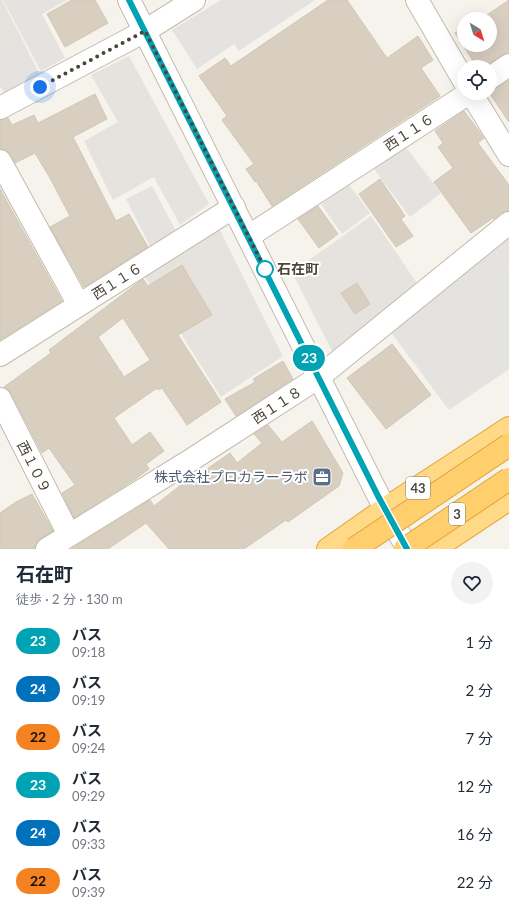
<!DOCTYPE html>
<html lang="ja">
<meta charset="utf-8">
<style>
body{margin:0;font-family:Lato,"Noto Sans JP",sans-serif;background:#f2f2f3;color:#1f2937;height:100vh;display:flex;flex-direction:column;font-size:15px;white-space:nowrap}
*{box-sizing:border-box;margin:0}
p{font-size:13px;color:#747a83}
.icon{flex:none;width:22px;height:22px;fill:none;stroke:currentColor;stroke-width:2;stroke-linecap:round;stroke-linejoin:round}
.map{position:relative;height:549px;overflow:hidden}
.sheet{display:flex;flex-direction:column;background:#fff;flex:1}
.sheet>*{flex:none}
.badge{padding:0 8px;border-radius:13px;font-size:14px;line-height:26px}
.needle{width:26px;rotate:142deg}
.controls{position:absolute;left:457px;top:12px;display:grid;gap:8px}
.controls a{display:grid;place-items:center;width:40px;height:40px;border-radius:50%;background:#fff;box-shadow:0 4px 16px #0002;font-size:20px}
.you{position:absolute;width:20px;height:20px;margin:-10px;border:3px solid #fff;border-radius:50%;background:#1a73e8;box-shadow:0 0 0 6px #1a73e833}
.map>.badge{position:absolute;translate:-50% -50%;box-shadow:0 0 0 2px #fff}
.round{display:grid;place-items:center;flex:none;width:42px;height:42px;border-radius:21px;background:#f2f2f3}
.summary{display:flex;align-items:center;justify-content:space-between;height:68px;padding:0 16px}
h1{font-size:19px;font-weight:700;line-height:30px}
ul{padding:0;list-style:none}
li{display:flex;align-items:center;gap:12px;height:48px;padding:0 16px}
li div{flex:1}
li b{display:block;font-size:15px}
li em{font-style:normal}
li .badge{min-width:44px;font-weight:700;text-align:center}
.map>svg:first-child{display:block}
</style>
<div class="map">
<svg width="509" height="549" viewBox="0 0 509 549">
<rect width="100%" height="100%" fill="#f6f3ec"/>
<g fill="#e6e2dd">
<polygon points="0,0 2,0 22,39 0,50"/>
<polygon points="129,56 209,204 180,225 154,177 113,200 84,141 118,122 91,75"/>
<polygon points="349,185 370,213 342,234 321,204"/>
<polygon points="371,216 417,283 332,351 292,272"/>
<polygon points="219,228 283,356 221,397 145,277"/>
<polygon points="509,236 509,269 494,249"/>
</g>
<g fill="#e5e3e0">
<polygon points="3,0 67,0 42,14 65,58 41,71"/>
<polygon points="221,0 315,0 239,51 234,44 197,69 172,30"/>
<polygon points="22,39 40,75 5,94 0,86 0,50"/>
<polygon points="405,146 441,193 410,217 374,169"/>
<polygon points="152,186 176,231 150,246 126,199"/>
<polygon points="494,249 509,269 509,369 449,410 390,331 442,292"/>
</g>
<g fill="#d8cfc1" stroke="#d3c7b4" fill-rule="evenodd">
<polygon points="72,0 95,0 108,23 65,47 47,14"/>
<polygon points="328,0 347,0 387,58 418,36 433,60 421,68 440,96 272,206 256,181 255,182 246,169 254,164 222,120 227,116 199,76 225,58 231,66"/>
<polygon points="509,0 509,53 502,55 484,67 477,67 455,33 464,27 464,45 490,45 490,19 481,19"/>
<polygon points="509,80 509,122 490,94 490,90 497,88"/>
<polygon points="95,94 107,119 73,137 116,221 129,214 148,247 84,287 50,227 70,216 50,178 35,153 15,163 7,151 0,149 0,120 8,118 12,125 34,115 38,123"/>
<polygon points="464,111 484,138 478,143 509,185 509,211 501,213 494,219 493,218 471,233 434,182 453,168 438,147 443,143 435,131"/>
<polygon points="380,179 405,216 401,219 413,236 396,247 359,194"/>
<polygon points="0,189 62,301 0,340"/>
<polygon points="318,206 338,234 319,248 298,219"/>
<path d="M182 265 212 315 178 335 221 402 187 425 162 388 158 390 157 388 114 418 132 445 150 432 164 451 146 464 149 469 134 480 74 518 62 493 75 485 49 448 42 453 11 393 7 389 4 387 51 353 49 350 143 279 148 286ZM123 318 150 360 124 377 98 337Z"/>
<polygon points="357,283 370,304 355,314 341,293"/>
<polygon points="392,344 431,395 386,429 347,378"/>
<polygon points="283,361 293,379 236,416 225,399 255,382 253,379"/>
<polygon points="312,421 343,473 339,486 288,522 286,520 244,549 169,549 146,523 108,549 71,549 150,500 154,506 190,478 191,480 230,453 237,463 262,443 254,434 268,425 282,442"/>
<polygon points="32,494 53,531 40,539 36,543 35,549 0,549 0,513 16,502"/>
</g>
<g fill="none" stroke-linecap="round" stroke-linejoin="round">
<g stroke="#c2bbae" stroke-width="24">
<g id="minor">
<polyline points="417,0 464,81"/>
<polyline points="490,78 509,65"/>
<polyline points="471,93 509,155"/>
<polyline points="0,108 145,31 194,0"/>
<polyline points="0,161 79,305"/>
<polyline points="249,236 469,93"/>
<polyline points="0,355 234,207"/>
<polyline points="0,399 69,535"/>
<polyline points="47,549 191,460 319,377 509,223"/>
</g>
</g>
<g stroke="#c2bbae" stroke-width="24">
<polyline id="tertiary" points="129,0 385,509 408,549"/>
</g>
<g stroke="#e0a43c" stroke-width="24">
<g id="trunk">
<polyline points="328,549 385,509 509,428"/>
<polyline points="434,549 509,499"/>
</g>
</g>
<use href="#minor" stroke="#fff" stroke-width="22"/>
<use href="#tertiary" stroke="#fff" stroke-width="22"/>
<use href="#trunk" stroke="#ffd985" stroke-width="22"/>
<g stroke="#e0a43c" stroke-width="24" stroke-linecap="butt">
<g id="motorway-bridge">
<polyline points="354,549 509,445"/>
<polyline points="405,549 509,479"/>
</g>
</g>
<use href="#motorway-bridge" stroke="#ffcf6e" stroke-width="22"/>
</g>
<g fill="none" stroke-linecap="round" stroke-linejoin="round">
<g stroke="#fff" stroke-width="9">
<polyline id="line" points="129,0 378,496 407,549"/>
</g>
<use href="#line" stroke="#00a3b4" stroke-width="6"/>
<polyline stroke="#4b4439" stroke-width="4" stroke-dasharray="0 7.2" points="40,87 145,31 265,269"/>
</g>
<defs>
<g id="office-square" transform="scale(1)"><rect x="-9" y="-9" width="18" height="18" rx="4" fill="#5c6f8a" stroke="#fff"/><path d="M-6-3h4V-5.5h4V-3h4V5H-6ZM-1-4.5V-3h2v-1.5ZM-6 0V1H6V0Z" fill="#fff"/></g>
</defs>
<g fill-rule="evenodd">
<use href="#office-square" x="322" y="477"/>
</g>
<circle fill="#fff" stroke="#00a3b4" stroke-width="2" cx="265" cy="269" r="8"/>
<g text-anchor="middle" stroke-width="4" stroke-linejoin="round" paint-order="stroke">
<g fill="#fff" stroke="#817c74" stroke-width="1">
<rect x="406" y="477" width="24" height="22" rx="3"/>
<rect x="449" y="503" width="16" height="22" rx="3"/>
</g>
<g font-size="13" font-weight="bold" fill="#4b4439">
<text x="418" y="493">43</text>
<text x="457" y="519">3</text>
</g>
<g font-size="14" fill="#4b4439" stroke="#fff">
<text transform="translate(409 132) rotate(-33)" y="5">西１１６</text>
<text transform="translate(117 281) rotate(-32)" y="5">西１１６</text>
<text transform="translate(277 405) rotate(-33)" y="5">西１１８</text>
<text transform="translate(34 467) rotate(63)" y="5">西１０９</text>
</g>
<g font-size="14" font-weight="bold" fill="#4b4439" stroke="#fff" text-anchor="start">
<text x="277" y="274">石在町</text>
</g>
<g font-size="14" fill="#4e5e75" stroke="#fff" text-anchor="end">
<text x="308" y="482">株式会社プロカラーラボ</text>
</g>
</g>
</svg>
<div class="controls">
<a><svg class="needle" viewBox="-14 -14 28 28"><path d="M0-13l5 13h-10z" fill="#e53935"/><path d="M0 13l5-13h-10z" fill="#747a83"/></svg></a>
<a><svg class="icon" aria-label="locate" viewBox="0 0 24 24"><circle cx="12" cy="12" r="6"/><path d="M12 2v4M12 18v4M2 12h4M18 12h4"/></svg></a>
</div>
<div class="you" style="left:40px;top:87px"></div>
<b class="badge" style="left:309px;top:358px;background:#00a3b4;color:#fff">23</b>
</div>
<section class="sheet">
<div class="summary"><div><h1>石在町</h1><p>徒歩 · 2 分 · 130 m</p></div><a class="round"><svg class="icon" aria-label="heart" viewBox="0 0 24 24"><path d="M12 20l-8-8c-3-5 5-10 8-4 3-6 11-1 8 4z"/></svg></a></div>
<ul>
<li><span class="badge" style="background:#00a3b4;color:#fff">23</span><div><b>バス</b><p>09:18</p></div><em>1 分</em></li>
<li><span class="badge" style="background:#0072bc;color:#fff">24</span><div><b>バス</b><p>09:19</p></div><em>2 分</em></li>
<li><span class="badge" style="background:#f58220;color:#111">22</span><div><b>バス</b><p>09:24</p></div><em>7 分</em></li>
<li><span class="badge" style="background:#00a3b4;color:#fff">23</span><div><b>バス</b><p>09:29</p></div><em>12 分</em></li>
<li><span class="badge" style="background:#0072bc;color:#fff">24</span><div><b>バス</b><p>09:33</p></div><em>16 分</em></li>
<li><span class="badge" style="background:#f58220;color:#111">22</span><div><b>バス</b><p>09:39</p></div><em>22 分</em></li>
</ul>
</section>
